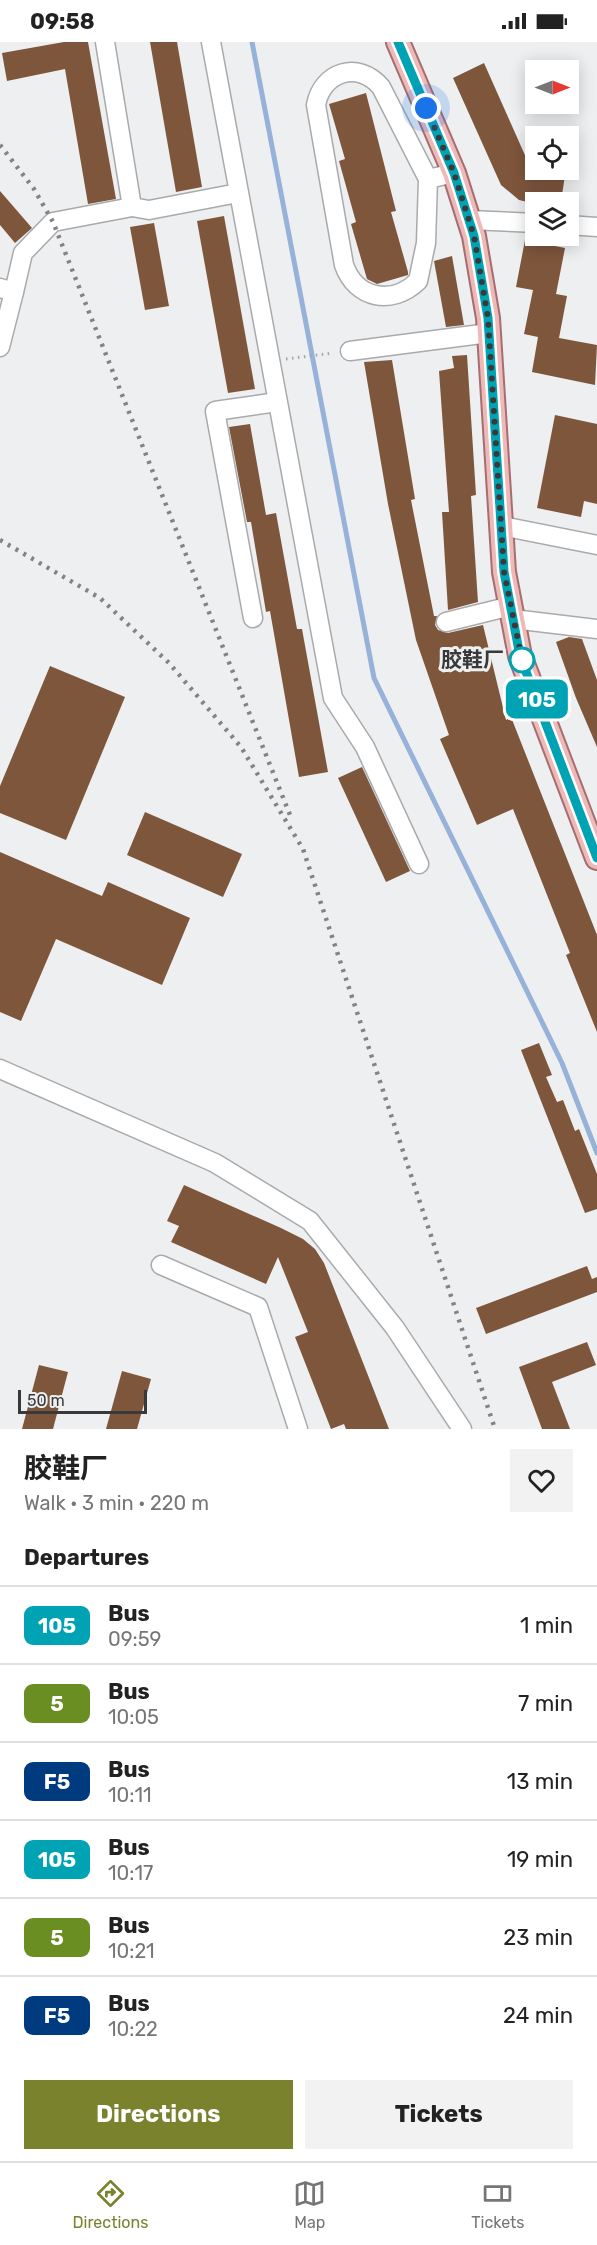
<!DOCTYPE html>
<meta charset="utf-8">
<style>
body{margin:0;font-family:Rubik,"Noto Sans SC",sans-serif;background:#f2f2f2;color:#222;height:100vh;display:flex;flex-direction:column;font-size:22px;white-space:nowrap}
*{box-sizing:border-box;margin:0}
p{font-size:20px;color:#767676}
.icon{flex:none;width:33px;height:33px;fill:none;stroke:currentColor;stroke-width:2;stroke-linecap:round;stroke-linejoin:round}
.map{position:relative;height:1387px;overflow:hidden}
.side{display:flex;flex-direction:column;background:#fff;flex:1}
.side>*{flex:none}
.badge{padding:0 12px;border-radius:9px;font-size:21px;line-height:39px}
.needle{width:39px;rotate:90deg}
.tools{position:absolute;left:525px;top:18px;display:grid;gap:12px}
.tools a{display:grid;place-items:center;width:54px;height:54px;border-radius:0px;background:#fff;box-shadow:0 3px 15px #0003;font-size:30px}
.scale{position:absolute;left:18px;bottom:15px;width:129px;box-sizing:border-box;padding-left:6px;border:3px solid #39393a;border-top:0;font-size:16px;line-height:21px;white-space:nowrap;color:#39393a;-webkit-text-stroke:4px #eeeff1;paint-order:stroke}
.you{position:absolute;width:30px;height:30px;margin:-15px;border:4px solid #fff;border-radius:50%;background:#1a73e8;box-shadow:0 0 0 9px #1a73e833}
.map>.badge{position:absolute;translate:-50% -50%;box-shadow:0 0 0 3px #fff}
h2{padding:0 24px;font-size:22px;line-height:54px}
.round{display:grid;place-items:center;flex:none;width:63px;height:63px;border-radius:0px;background:#f2f2f2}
.overview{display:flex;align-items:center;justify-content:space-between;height:102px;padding:0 24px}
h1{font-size:28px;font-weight:700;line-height:45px}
.cta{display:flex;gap:12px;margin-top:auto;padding:12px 24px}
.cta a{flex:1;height:69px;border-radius:0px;background:#7a822e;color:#fff;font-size:24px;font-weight:700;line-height:69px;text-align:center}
.cta a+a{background:#f2f2f2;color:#222}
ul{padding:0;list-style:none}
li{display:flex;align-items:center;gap:18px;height:78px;padding:0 24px;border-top:2px solid #e0e0e0}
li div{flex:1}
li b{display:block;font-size:22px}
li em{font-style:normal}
li .badge{min-width:66px;font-weight:700;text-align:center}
.status{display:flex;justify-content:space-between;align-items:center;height:42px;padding:0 30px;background:#fff;direction:ltr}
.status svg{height:16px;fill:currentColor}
.menu{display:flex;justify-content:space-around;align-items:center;height:84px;border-top:2px solid #e0e0e0;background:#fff;font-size:16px;color:#767676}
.menu a{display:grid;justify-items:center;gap:3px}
.menu .current{color:#7a822e}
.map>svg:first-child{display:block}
</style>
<div class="status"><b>09:58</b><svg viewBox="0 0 49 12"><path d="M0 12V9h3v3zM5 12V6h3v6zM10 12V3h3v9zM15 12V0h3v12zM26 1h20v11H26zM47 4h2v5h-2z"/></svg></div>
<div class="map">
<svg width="597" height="1387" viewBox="0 0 597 1387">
<rect width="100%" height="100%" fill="#eeeff1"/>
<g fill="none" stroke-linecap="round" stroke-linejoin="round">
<polyline stroke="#96b2d9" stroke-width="5" points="252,0 374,636 562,1021 597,1111"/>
</g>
<g fill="#7e563c">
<polygon points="64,0 88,0 116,157 88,162 65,27 7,39 2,11"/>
<polygon points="150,0 177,0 202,145 176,150"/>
<polygon points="484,21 532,129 565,133 561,160 536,162 519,158 501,143 453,36"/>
<polygon points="366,51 396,169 391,170 408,230 408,233 377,242 367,237 351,182 356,180 339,119 345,117 329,62"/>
<polygon points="0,149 32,186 15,201 0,183"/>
<polygon points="224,174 255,347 228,351 197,179"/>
<polygon points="154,181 169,264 145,268 130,185"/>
<polygon points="525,198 565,206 556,252 567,254 559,296 597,303 595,343 532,330 538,295 524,292 533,248 516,245"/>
<polygon points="452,214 464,283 446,285 434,219"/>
<polygon points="467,313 476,453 471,454 478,560 448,568 442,470 449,470 439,329 454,326 452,314"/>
<polygon points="392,318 415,457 411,458 434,574 437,574 435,583 438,588 448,591 483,583 506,678 511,675 597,893 597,990 566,913 570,911 513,767 477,783 440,697 449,693 416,598 388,462 364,320"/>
<polygon points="555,373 597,382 597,462 584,459 581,475 537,466"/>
<polygon points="250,382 266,473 276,471 297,587 302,587 328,730 299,735 270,569 266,570 251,480 247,480 229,385"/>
<polygon points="569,595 582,597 597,638 597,705 576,656 556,600"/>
<polygon points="50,624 125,655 66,798 0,771 0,744"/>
<polygon points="362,725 410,829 386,840 338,736"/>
<polygon points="145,770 242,812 223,855 127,813"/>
<polygon points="0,810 102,854 108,840 190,876 162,943 56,897 21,979 0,970"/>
<polygon points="539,1001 552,1033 546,1035 557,1060 563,1058 575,1089 579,1087 597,1132 597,1167 585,1171 521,1008"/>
<polygon points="184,1143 281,1186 303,1197 315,1207 324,1221 389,1387 346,1387 344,1382 331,1387 295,1295 308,1290 278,1215 266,1242 171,1200 179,1184 167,1179"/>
<polygon points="587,1224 592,1237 597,1235 597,1250 486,1292 476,1266"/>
<polygon points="587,1300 596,1323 552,1340 570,1387 542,1387 519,1325"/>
<polygon points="39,1323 68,1330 53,1387 22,1387"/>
<polygon points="122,1329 151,1337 137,1387 106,1387"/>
</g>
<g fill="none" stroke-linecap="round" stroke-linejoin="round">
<g stroke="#a9aaac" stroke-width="21">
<g id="minor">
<polyline points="105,0 132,165 149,168 238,151"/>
<polyline points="211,0 333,656 365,705 419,822"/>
<path d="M428 137 426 201 418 239C392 264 356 257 344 223L316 63C322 30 358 18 381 45L428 137 454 131"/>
<polyline points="469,178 536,181"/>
<polyline points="568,183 597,185"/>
<polyline points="0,246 14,250 0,305"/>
<polyline points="14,250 23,211 53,180 132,165"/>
<polyline points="350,309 489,291"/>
<polyline points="502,484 597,503"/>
<polyline points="253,576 215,369 277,360"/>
<polyline points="513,577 597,587"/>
<polyline points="446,580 511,564"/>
<polyline points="0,1027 215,1121 310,1179 395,1286 462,1387"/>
<polyline points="161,1223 258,1265 298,1387"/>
</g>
</g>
<g stroke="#a66e6e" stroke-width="26">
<polyline id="major" points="398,0 454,131 474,194 488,276 504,530 520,614 597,816"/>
</g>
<polyline stroke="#a4a5a6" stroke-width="3" stroke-dasharray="1.5 4.5" stroke-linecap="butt" points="286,317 333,311"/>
<use href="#minor" stroke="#fff" stroke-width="18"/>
<use href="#major" stroke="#edb9b9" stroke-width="22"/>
<g stroke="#838385" stroke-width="4.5" stroke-dasharray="3 6" stroke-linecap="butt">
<polyline points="0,103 34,147 53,180 290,773"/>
<polyline points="0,498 100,556 169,621 241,705 303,807 495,1387"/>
</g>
</g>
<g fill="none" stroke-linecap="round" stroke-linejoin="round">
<g stroke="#fff" stroke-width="14">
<polyline id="line" points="398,0 454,131 474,194 488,276 504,530 520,614 597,816"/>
</g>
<use href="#line" stroke="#00a3b4" stroke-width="9"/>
<polyline stroke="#39393a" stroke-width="6" stroke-dasharray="0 10.8" points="426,66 454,131 474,194 488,276 504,530 522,618"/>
</g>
<circle fill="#fff" stroke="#00a3b4" stroke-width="3" cx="522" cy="618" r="12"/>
<g text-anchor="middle" stroke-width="6" stroke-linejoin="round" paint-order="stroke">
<g font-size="21" font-weight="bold" fill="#39393a" stroke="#eeeff1" text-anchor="end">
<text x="504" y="625">胶鞋厂</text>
</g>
</g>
</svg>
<div class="tools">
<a><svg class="needle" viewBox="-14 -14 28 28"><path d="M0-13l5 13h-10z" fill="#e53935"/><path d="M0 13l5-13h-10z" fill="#767676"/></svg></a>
<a><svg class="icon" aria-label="locate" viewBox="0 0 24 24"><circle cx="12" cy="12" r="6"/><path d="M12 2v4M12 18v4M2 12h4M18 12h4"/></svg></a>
<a><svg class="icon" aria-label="layers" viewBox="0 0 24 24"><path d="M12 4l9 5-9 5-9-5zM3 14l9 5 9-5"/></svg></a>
</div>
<div class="scale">50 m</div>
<div class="you" style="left:426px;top:66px"></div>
<b class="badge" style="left:537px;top:657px;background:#00a3b4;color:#fff">105</b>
</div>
<section class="side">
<div class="overview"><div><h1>胶鞋厂</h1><p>Walk · 3 min · 220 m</p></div><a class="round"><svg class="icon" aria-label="heart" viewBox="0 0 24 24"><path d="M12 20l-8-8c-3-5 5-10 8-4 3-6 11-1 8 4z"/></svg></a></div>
<h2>Departures</h2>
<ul>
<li><span class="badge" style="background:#00a3b4;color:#fff">105</span><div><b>Bus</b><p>09:59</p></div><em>1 min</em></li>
<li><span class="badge" style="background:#6b8e23;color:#fff">5</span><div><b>Bus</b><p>10:05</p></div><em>7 min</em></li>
<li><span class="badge" style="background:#003b80;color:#fff">F5</span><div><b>Bus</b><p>10:11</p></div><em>13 min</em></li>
<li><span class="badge" style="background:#00a3b4;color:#fff">105</span><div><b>Bus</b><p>10:17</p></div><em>19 min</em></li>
<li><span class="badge" style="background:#6b8e23;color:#fff">5</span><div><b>Bus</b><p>10:21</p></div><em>23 min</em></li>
<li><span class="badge" style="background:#003b80;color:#fff">F5</span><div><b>Bus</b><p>10:22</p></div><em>24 min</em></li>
</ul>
<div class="cta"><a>Directions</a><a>Tickets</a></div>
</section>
<nav class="menu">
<a class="current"><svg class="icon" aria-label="directions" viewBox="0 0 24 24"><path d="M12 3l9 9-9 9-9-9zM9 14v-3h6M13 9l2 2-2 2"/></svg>Directions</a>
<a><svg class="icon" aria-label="map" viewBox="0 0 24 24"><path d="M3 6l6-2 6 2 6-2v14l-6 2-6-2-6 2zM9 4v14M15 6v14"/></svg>Map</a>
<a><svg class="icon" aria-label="tickets" viewBox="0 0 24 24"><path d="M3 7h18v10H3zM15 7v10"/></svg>Tickets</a>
</nav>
